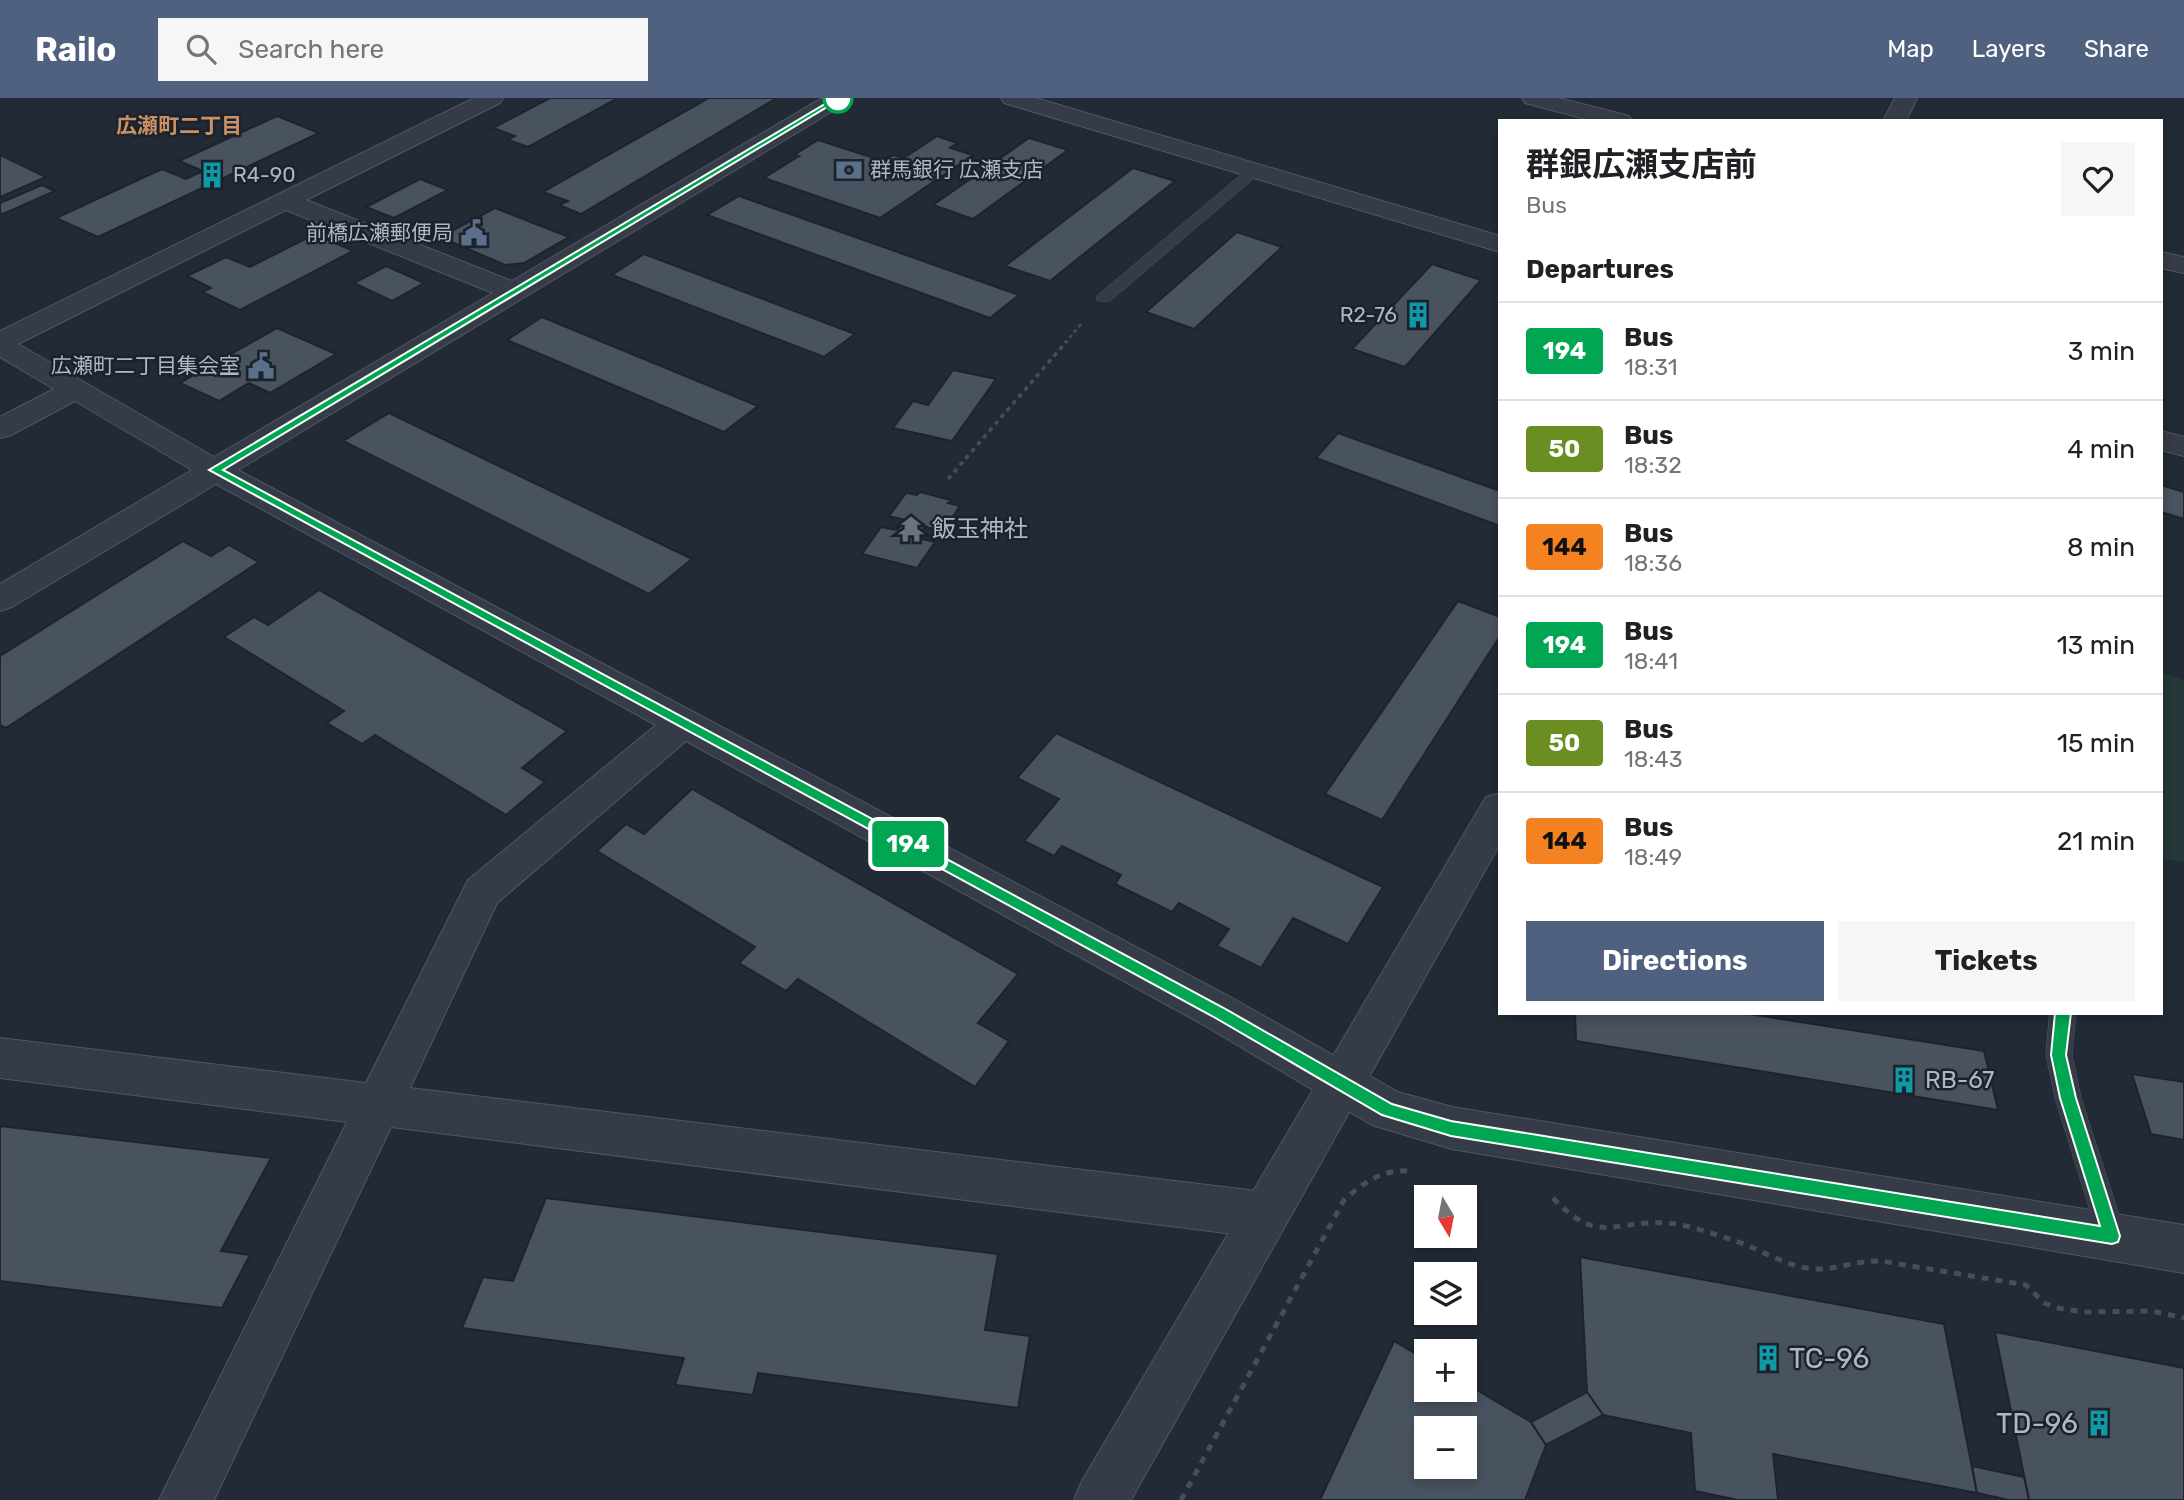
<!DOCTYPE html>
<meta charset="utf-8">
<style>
body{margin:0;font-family:Rubik,"Noto Sans JP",sans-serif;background:#f6f6f6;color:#202124;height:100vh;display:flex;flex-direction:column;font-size:26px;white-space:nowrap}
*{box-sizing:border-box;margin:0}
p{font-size:23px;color:#757577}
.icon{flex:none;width:38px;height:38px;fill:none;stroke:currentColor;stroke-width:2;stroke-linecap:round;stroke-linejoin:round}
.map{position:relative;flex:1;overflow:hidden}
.details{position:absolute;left:1498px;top:21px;width:665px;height:896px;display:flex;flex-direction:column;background:#fff;border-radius:0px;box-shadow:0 4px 10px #0003}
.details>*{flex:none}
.badge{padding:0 14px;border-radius:5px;font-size:24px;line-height:46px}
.needle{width:46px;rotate:170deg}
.controls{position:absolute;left:1414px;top:1087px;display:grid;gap:14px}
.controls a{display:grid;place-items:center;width:63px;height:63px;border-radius:0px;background:#fff;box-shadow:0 4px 10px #0003;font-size:35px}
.map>.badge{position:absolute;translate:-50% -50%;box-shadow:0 0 0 4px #fff}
h2{padding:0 28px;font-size:26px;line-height:63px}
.round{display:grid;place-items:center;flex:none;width:74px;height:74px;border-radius:0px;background:#f6f6f6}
.headline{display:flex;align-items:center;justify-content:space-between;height:119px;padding:0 28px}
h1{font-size:33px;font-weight:700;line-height:52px}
.action{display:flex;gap:14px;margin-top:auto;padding:14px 28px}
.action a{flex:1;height:80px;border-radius:0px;background:#50617f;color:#fff;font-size:28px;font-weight:700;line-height:80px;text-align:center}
.action a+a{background:#f6f6f6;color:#202124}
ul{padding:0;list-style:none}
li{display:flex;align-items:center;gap:21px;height:98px;padding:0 28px;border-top:2px solid #e0e0e0}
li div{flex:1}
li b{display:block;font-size:26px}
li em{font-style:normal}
li .badge{min-width:77px;font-weight:700;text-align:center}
header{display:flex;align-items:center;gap:42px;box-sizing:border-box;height:98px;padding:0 35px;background:#50617f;color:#fff}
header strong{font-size:33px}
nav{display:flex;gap:38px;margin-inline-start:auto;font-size:24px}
.search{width:490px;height:63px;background:#f6f6f6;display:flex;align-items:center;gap:18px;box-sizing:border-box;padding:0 24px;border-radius:0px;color:#757577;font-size:26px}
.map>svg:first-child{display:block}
</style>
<header>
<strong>Railo</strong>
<div class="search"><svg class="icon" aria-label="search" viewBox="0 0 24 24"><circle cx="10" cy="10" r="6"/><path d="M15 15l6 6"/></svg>Search here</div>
<nav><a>Map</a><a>Layers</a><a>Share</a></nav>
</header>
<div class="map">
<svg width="2184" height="1402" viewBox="0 0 2184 1402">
<rect width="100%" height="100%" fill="#222a36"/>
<polygon fill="#253738" points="2161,574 2184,582 2184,764 2161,761"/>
<g fill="#49525f" stroke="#1d242d" stroke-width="2" fill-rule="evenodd">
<polygon points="550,0 618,0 528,49 508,42 515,38 493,30"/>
<polygon points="709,0 777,0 581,116 559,107 568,103 543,94"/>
<polygon points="277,18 319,35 98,139 56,120 162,71 186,81 203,73 179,63"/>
<polygon points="937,38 957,45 950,50 973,57 880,120 764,80 799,58 794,57 818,42 883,63 893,57 904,60"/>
<polygon points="1029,40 1068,52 973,121 933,107"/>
<polygon points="0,57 46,79 0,99"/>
<polygon points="1133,70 1175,83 1050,183 1005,168"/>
<polygon points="420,81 448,92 394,120 366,109"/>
<polygon points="42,87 55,93 3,116 0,115 0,105"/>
<polygon points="739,98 1019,197 990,220 707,117"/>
<polygon points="495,110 569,139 524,165 505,167 440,139"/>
<polygon points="1237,134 1282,149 1194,231 1146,214"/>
<polygon points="315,136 353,153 240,212 202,194 211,190 187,178 226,159 250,169"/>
<polygon points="644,156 855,236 824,259 612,177"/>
<polygon points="1432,166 1481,182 1405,269 1352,251"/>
<polygon points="386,168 424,185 392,203 354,185"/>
<polygon points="542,219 758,308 724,334 507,242"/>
<polygon points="277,230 336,256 270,295 249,285 219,303 180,285"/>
<polygon points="953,272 996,281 952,343 893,330 913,303 928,307"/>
<polygon points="389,315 692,461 649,496 343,343"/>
<polygon points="1338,335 1500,393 1500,428 1316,360"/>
<polygon points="2161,387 2184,394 2184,421 2161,414"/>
<polygon points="920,394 951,402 948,405 960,408 943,433 925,429 917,440 935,444 917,470 862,456 881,429 897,432 905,422 889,418 906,395 917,397"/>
<polygon points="183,443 211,458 229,447 259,464 6,630 0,627 0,558"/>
<polygon points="319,492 567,633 522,670 545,684 506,717 375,637 362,646 327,625 344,613 224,539 254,519 268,527"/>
<polygon points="1458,503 1500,519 1500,538 1382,722 1325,696"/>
<polygon points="1056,635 1383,789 1348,846 1293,820 1261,870 1217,848 1229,831 1179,805 1172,814 1115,786 1121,777 1062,748 1054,758 1024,743 1059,701 1017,680"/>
<polygon points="692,691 1018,876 978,925 1009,943 975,989 798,881 786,893 739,865 755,849 597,753 626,726 644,736"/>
<polygon points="1575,915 1743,915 1984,953 1998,1012 1576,943"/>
<polygon points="2132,976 2184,984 2184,1042 2151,1036"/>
<polygon points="0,1028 271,1060 221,1153 250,1157 222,1210 0,1183"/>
<polygon points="546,1100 998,1156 985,1232 1030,1238 1018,1310 758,1275 753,1297 675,1287 684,1260 462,1230 483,1179 513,1183"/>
<polygon points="1580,1159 1944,1226 1977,1395 1773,1356 1778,1402 1738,1402 1695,1393 1691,1335 1603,1317 1587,1294"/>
<polygon points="1995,1234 2184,1270 2184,1402 2029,1402"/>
<path d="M1394 1243 1426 1262V1292H1465V1285L1531 1324 1546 1347 1525 1402H1320ZM1426 1330H1465V1368H1426Z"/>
<polygon points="1587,1294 1603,1317 1546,1347 1531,1324"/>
<polygon points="1972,1368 2024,1379 2029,1402 2009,1402 1977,1395"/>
</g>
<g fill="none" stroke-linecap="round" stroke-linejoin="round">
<g stroke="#505761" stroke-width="1">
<g id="service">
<polygon points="1254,69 1259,70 1259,76 1110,203 1098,203 1096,200 1098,197 1249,70"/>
<polygon points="2050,915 2076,915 2072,957 2081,1000 2126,1138 2122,1148 2112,1152 2102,1148 2098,1138 2055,1000 2046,957"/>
</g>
</g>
<g stroke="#505761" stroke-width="2">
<g id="minor">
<path d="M474 0H503L500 5 306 102 512 183 822 0H849L846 5 238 372 1232 900 1398 994 1452 1009 2184 1127V1175L1452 1051 1372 1027 1202 926 686 643 497 805 410 990 1265 1094 1282 1101 1289 1117 1282 1133 1265 1140 391 1029 214 1402H159L347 1024 0 980V940L366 985 468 782 656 627 216 386 12 509 0 513V486L192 372 75 303 11 337 0 340V319L54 291 0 259V233ZM286 112 493 195 214 359 18 246Z"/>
<polygon points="1522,0 1559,0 1629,18 1632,23 1593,23 1525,5"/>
<polygon points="1895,0 1917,0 1906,23 1883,23"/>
<polygon points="2161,154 2184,159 2184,175 2161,170"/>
</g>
</g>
<g stroke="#505761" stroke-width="2">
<g id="tertiary">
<polygon points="1001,0 1036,0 1500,138 1500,154 1004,5"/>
<polygon points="2161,333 2184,339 2184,358 2161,352"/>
<polygon points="1500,695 1500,746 1131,1402 1074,1402 1082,1383 1486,699"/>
</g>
</g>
<polyline stroke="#425254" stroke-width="2.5" stroke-dasharray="3.5 3.5" stroke-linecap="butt" points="1065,245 1082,225"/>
<polyline stroke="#425254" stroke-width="3.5" stroke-dasharray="4.5 4.5" stroke-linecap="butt" points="948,381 1067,243"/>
<g stroke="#425254" stroke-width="5" stroke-dasharray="7 7" stroke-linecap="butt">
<path d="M1553 1100C1599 1148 1611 1122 1665 1125 1686 1126 1712 1135 1732 1142 1760 1150 1788 1171 1818 1171 1839 1171 1859 1162 1881 1163L2026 1187 2044 1205 2058 1210 2084 1214 2152 1213 2184 1220"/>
<path d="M1181 1402 1344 1102C1363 1085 1382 1071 1409 1073"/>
</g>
<use href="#service" fill="#353c47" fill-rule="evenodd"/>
<use href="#minor" fill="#353c47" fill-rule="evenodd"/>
<use href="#tertiary" fill="#353c47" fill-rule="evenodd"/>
</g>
<polygon fill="#00a651" stroke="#fff" stroke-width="2" points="835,0 842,0 223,372 1222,909 1392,1006 1451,1023 2100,1128 2060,1000 2051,957 2055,915 2057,910 2068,910 2071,915 2066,957 2076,1000 2120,1138 2118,1144 2112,1146 1451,1038 1382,1017 1212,918 209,372"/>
<defs>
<g id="bank-bare" transform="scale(2.1)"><path d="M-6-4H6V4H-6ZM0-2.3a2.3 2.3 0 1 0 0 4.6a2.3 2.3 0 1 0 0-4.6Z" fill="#5c6f8a" stroke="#1b222b" stroke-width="2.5" paint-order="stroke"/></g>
<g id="building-bare" transform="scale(2.1)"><path d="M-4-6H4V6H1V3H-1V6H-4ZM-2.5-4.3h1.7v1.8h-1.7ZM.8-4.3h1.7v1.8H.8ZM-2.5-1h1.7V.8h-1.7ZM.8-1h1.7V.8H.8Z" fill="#0f9aa8" stroke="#1b222b" stroke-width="2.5" paint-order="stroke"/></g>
<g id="civic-bare" transform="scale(2.1)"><path d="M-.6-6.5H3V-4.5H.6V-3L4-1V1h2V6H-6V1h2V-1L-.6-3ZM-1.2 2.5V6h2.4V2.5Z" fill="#5c6f8a" stroke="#1b222b" stroke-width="2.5" paint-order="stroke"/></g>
<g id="temple-bare" transform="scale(2.1)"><path d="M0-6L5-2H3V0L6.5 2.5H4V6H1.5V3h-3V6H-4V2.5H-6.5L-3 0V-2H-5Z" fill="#6b7280" stroke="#1b222b" stroke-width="2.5" paint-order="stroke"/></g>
</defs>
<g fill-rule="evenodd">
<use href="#bank-bare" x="849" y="72"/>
<use href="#building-bare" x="212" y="77"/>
<use href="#civic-bare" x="474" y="135"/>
<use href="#building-bare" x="1418" y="217"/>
<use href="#civic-bare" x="261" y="268"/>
<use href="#temple-bare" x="911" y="431"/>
<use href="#building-bare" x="1904" y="982"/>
<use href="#building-bare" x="1768" y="1260"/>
<use href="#building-bare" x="2099" y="1325"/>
</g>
<circle fill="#fff" stroke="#00a651" stroke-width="3.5" cx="838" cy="0" r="14"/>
<g text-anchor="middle" stroke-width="5" stroke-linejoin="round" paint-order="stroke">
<g font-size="21" font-weight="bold" fill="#c99165" stroke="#1b222b">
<text x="179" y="35">広瀬町二丁目</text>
</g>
<g font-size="21" fill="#b0b7c3" stroke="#1b222b" text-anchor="end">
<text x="870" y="79" text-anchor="start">群馬銀行 広瀬支店</text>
<text x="233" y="84" text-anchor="start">R4-90</text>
<text x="453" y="142">前橋広瀬郵便局</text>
<text x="1397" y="224">R2-76</text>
<text x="240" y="275">広瀬町二丁目集会室</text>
</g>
<g font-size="24" fill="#b0b7c3" stroke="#1b222b" text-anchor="start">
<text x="932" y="439">飯玉神社</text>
<text x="1925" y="990">RB-67</text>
</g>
<g font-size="28" fill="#b0b7c3" stroke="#1b222b" text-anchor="start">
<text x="1789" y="1270">TC-96</text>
<text x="2078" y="1335" text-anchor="end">TD-96</text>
</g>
</g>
</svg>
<div class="controls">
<a><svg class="needle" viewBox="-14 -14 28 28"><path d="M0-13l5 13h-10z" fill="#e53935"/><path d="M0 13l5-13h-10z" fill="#757577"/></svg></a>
<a><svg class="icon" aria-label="layers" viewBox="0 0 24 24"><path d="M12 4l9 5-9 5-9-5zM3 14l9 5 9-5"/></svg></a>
<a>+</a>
<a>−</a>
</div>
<b class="badge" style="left:908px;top:746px;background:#00a651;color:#fff">194</b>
<section class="details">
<div class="headline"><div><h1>群銀広瀬支店前</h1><p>Bus</p></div><a class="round"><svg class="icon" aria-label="heart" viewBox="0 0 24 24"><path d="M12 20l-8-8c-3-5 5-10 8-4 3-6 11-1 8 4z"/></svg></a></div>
<h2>Departures</h2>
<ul>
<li><span class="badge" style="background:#00a651;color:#fff">194</span><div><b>Bus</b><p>18:31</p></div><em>3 min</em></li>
<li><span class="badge" style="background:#6b8e23;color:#fff">50</span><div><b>Bus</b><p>18:32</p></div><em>4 min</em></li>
<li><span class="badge" style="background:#f58220;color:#111">144</span><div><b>Bus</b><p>18:36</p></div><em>8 min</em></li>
<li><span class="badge" style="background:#00a651;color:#fff">194</span><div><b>Bus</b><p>18:41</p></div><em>13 min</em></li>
<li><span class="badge" style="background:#6b8e23;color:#fff">50</span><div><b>Bus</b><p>18:43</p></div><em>15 min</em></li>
<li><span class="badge" style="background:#f58220;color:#111">144</span><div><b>Bus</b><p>18:49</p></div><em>21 min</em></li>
</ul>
<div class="action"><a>Directions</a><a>Tickets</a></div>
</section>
</div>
